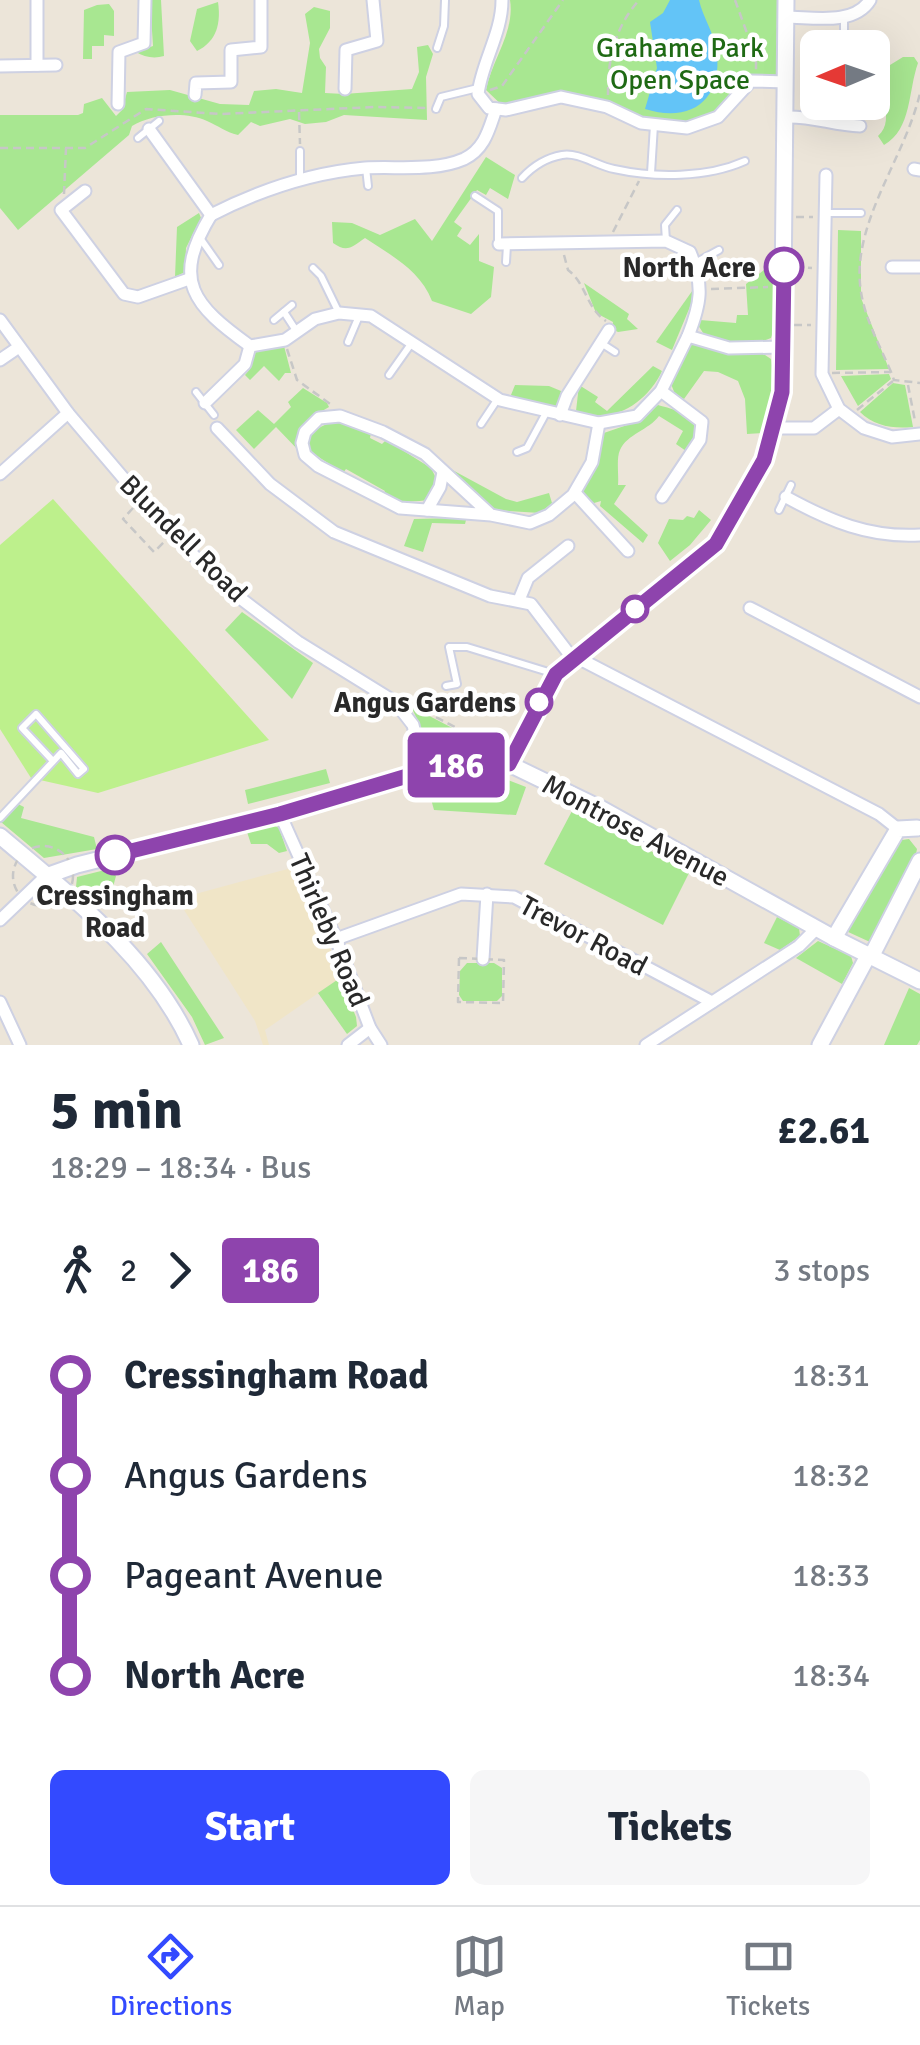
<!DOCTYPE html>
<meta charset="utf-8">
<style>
body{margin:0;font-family:Signika,sans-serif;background:#f6f6f7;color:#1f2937;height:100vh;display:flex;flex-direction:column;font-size:38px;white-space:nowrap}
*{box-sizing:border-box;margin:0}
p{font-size:32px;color:#747a83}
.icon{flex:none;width:55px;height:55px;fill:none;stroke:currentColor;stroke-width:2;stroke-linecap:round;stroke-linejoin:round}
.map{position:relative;height:1045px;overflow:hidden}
.drawer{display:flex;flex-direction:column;background:#fff;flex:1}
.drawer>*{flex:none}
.badge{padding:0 20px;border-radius:8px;font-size:35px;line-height:65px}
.needle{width:65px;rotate:268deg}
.fabs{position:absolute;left:800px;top:30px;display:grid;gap:20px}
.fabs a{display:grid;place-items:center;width:90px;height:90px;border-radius:15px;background:#fff;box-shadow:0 10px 40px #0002;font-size:50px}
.map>.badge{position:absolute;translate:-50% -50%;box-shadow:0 0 0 5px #fff}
.legs{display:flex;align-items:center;gap:15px;height:110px;padding:0 50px;font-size:32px}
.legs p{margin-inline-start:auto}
.summary{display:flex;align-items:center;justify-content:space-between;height:170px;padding:0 50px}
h1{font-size:55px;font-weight:800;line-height:75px}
.action{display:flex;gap:20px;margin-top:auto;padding:20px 50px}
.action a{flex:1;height:115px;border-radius:15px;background:#334aff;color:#fff;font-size:40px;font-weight:800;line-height:115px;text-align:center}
.action a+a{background:#f6f6f7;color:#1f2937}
ul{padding:0 50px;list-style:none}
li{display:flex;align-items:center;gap:35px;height:100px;font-size:38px}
li i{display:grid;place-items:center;width:15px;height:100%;margin:0 12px;background:currentColor}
li i::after{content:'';width:25px;height:25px;margin:-12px;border:8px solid;border-radius:50%;background:#fff}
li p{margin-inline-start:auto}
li:first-child i{background:linear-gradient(#0000 50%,currentColor 0)}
li:last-child i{background:linear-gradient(currentColor 50%,#0000 0)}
.tab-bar{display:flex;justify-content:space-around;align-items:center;height:140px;border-top:2px solid #e0e1e3;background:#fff;font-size:28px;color:#747a83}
.tab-bar a{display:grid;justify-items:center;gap:5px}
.tab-bar .current{color:#334aff}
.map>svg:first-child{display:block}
</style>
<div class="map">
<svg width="920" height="1045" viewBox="0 0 920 1045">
<rect width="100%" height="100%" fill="#ece5d9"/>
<polygon fill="#f0e5c7" points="295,867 320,918 340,978 265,1030 269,1045 263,1045 255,1021 177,899"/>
<g fill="#a8e791">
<path d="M150 0H161L164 56C154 59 144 57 136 52L153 46Z"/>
<path d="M510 0H786V81H752L719 115 687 129 641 123 561 97 507 110 486 90C492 59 515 32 510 0Z"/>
<path d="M218 2C221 23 217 41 197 51L190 41 197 9Z"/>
<polygon points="109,4 114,11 114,36 104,35 104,46 92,46 92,59 83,59 84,10 97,5"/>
<path d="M314 7 330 11V28L319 49 320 58 326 67 325 93 344 94 412 89 419 72 417 47 428 45 433 54 426 77 427 120 344 115 326 122 305 124 290 119 260 126 251 122 238 135C225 132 219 126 207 121 185 111 152 114 132 126L129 135 18 230 0 208V115H78L83 113 84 104 102 98 116 116 122 110 127 92 170 90 220 104 249 105 254 91 276 89 302 93 310 43 305 14Z"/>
<path d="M903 57H914L918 63C908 91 912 129 884 145L878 136C888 127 887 115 884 102L875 98 885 93 890 65Z"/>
<path d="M486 157 515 175 508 199 490 188 486 195 477 190 454 222 462 228 457 236 470 245 479 234V261L494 267 491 297 471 314 432 301C420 270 392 256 365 238 352 247 347 253 333 243L332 222 352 223 380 235 415 219 432 241Z"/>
<polygon points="199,213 201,218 186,248 185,272 175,277 177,227"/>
<polygon points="838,230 861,231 861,298 889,369 836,370"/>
<path d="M769 266C775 288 780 316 771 338 748 348 728 344 705 336L698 325 700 320 736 323 737 315H748L746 284Z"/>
<polygon points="584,283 629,314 627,319 638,329 618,332 612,329 613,322 596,313"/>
<polygon points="695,287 694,297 672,350 656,342"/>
<path d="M691 342 762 353 771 359C776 386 771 408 763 433L747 434 745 399 738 381 718 372 704 371 684 399 675 394 671 384Z"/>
<polygon points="284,346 291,373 285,373 279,381 264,366 250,380 245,375 250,369 254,350"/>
<path d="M653 366 662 371C647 403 612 426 576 411L579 385 598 397 595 402 607 411Z"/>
<polygon points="889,374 891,379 858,406 841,376"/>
<path d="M893 383 905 385 913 427C893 429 874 426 860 412Z"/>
<path d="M515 385 549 386 561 391 558 406C545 409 521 405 511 395Z"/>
<polygon points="303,388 327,403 329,407 312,417 301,453 276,427 254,449 236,430 258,410 274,424 291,407 288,402"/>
<path d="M658 405C675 410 690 412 697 430L686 451 676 444 683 431 659 416C649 430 627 434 620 450 616 458 619 476 618 485H626L614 504 648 535 643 543 600 506 601 501 594 503 583 497 581 487C599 477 597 452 601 434L630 424Z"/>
<path d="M329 423H343L371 433 370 438 382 444 386 440 431 468 437 480 429 500C412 502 399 503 383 495L385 491 346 469 343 473 308 450C306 434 316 429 329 423Z"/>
<polygon points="445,466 506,499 517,502 549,493 552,503 540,513 494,510"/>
<polygon points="699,510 711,520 690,545 670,561 658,543 669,519 683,520 687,516 694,518"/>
<polygon points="453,518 466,520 465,524 432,523 423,552 404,546 414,519"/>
<polygon points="242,612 313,663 292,699 225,630"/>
<path d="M410 706 493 749 433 752C422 740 420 720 410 706Z"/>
<polygon points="326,769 330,783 248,804 245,790"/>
<polygon points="469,772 495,775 526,787 516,815 434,810 426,781"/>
<polygon points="18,804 24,807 21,818 94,837 97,849 44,858 1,822"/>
<polygon points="572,811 690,871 663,925 544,864"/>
<polygon points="271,824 279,828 287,851 279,853 267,844 251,844 247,832"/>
<path d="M909 839 917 849C913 874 897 892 884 913 878 923 878 933 870 942L846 931 895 841Z"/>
<polygon points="109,869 116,876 108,905 104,907 76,887 77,877"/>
<polygon points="777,917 799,928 800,936 780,950 764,943"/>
<polygon points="818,941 851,956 853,963 842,984 796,958"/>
<polygon points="161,942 224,1038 205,1045 192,1017 147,954"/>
<polygon points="467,963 494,963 502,968 502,996 497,1001 463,1001 459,995 460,971"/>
<polygon points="340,978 356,1017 357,1026 347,1034 318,993"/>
<polygon points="909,988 920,994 920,1040 917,1045 884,1045"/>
</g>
<polygon fill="#bdf08c" points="53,499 269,740 98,793 31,778 0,729 0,545"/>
<path fill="#63c4f7" d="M670 0H699C703 18 715 34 717 53 722 102 689 123 645 109L657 68 650 22 663 13Z"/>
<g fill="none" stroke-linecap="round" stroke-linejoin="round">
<g stroke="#ced1e3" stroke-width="10">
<g id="service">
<polyline points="437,48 444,26 445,0"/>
<polyline points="844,48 844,17"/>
<polyline points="436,109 441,97 478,88"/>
<polyline points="138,138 159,121"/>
<polyline points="366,168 368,186"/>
<polyline points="651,173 654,125"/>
<polyline points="300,177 300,151"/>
<path d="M522 178C533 166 545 158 562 155 579 152 597 166 614 169 655 178 707 178 745 161"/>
<polyline points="475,196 498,211 498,242"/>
<polyline points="825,213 861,213"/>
<polyline points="200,238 219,265"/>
<polyline points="666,241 665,225 677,210"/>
<polyline points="506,262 507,245"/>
<polyline points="695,263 719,250"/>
<polyline points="313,268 321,276 339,313"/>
<polyline points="284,312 297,332"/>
<polyline points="274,320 292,305"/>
<polyline points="348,342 359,316"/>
<polyline points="601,343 615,352"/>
<polyline points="389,375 411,344"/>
<polyline points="196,392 214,415"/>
<polyline points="481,424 497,400"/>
<polyline points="517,452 527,448 547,411"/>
<polyline points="779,510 791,485"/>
<polyline points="446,686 457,684 449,647 467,647 555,674"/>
<polyline points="0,818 61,753 78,774 84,769 36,714 22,728 52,760"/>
</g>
</g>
<g stroke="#ced1e3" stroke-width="15">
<g id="minor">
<polyline points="37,0 37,65"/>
<path d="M502 0C502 33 482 62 478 94L489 108 506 110 561 97 607 107 641 123 687 128 718 117 751 81 786 82"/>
<path d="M786 17C812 17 854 26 870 0"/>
<polyline points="0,66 56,65"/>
<polyline points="345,89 346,50 377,41 373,0"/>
<polyline points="195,95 196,83 231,82 231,50 261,47 261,0"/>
<polyline points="118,104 119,52 144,43 145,0"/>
<path d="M786 117C813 116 833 125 860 126"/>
<polyline points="149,129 211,215"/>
<polyline points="914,169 920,170"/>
<polyline points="826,175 822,374 839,409 864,428 892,437 920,434"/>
<polyline points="85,191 61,210 124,294 138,297 189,279"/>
<path d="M211 215C171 281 193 305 250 346L285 340 315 319 339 313 371 316 500 400 599 423 637 416 661 391 688 336 729 348 782 347"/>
<path d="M211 215C260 190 309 173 365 168 397 166 434 172 464 159 485 149 489 129 496 109"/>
<path d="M499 244 666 241 690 252C704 286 701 303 688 336"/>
<polyline points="892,267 920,267"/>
<polyline points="0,320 68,413 159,520 223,585 298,642 395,702 413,725 424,771"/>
<polyline points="0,360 19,347"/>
<polyline points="661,391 702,422 700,440 662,497"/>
<polyline points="205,403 245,364 250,346"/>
<polyline points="560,415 567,396 609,330"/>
<polyline points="217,428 270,484 334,532 490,596 531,604 573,659"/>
<polyline points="774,428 814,428 839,409"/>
<polyline points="0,474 68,413"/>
<polyline points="575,493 628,551"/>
<path d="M786 497C830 521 869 538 920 535"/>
<polyline points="427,510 440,487 443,472"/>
<polyline points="491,515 425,454 383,432 340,416 319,418 305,432 302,443 305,455 318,466 400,508 491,515 530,523 549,515 573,495 592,462 599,423"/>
<polyline points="519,600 528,578 568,546"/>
<polyline points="750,608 920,697"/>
<polyline points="576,657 879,814 898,829"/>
<polyline points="280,814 336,939 370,1028 381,1045"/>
<polyline points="0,920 46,876"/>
<polyline points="336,939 461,894 514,897 712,1002"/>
<polyline points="483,959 487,894"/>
<polyline points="0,1002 20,1045"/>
<polyline points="348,1045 370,1028"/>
<polyline points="646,1045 799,946 817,928"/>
</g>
</g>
<g stroke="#ced1e3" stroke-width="19">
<g id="tertiary">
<polyline points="509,764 556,674 716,544 764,460 782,391 786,0"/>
<path d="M0 836C71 896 152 958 191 1045"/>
<polyline points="46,876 77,865 280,814 424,771 462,764 509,764 602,809 834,938 920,981"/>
<polyline points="834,938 898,829 917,828"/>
<polyline points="872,955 920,861"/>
<polyline points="820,1045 869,954"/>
</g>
</g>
<g stroke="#c7c7c7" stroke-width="2.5" stroke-dasharray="8 5" stroke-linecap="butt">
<polyline points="735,0 756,58 756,70"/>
<polyline points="490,90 502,86 563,0"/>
<path d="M608 95C608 58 614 29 639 0"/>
<polyline points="299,112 300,144"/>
<polyline points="0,148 85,148 146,109 220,114 375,107 429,108"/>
<polyline points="64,194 66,148"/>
<polyline points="796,217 813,217"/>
<polyline points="613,232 639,181"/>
<path d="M564 255 568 270C586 283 586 308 606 321"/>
<polyline points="795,267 812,268"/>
<polyline points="711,289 768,287"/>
<polyline points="794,325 811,325"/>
<polyline points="287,349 297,380 333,406"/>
<path d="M891 372C880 346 865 319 861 292 850 224 905 159 920 93"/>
<polyline points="832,373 891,372 894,380 920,383"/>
<polyline points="908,385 915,421"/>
<polyline points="857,410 893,381"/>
<polyline points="133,508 123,519 154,552 165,541"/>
<polyline points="413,705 476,738 506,736 504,742 507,743"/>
<circle cx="43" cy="876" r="30"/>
<polygon points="459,958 504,960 503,1003 458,1002"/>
</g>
<use href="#service" stroke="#fff" stroke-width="6"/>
<use href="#minor" stroke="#fff" stroke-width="11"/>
<use href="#tertiary" stroke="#fff" stroke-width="15"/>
</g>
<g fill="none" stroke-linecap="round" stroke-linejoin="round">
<g stroke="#fff" stroke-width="22">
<polyline id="line-1" points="115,855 280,814 424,771 462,764 509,764 556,674 716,544 764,460 782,392 784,267"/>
</g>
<use href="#line-1" stroke="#8e44ad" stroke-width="15"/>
</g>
<g fill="#fff" stroke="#8e44ad" stroke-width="5">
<circle cx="784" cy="267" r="18"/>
<circle cx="635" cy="609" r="12"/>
<circle cx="539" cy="702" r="12"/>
<circle cx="115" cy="855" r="18"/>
</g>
<g text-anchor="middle" stroke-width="9" stroke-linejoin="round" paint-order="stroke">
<g font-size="28" fill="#1f6a14" stroke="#fff">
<text x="680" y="57">Grahame Park<tspan x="680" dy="32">Open Space</tspan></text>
</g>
<g font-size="28" font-weight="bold" fill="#292929" stroke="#fff" text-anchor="end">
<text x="756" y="277">North Acre</text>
<text x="516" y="712">Angus Gardens</text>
<text x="115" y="905" text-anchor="middle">Cressingham<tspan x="115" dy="32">Road</tspan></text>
</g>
<g font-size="28" fill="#292929" stroke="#fff">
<text transform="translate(184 538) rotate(45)" y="10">Blundell Road</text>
<text transform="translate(636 830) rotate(28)" y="10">Montrose Avenue</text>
<text transform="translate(330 930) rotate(67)" y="10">Thirleby Road</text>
<text transform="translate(584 935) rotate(28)" y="10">Trevor Road</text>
</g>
</g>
</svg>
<div class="fabs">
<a><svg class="needle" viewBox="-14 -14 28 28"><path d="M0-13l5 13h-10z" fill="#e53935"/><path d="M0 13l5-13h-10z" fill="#747a83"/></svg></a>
</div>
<b class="badge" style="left:456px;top:765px;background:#8e44ad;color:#fff">186</b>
</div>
<section class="drawer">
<div class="summary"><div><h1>5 min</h1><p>18:29 – 18:34 · Bus</p></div><b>£2.61</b></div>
<div class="legs"><svg class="icon" aria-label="walk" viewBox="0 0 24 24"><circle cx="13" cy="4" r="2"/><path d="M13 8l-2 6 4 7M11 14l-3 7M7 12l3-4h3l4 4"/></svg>2<svg class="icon" aria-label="forward" viewBox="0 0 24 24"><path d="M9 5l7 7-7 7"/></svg><b class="badge" style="background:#8e44ad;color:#fff">186</b><p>3 stops</p></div>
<ul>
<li><i style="color:#8e44ad"></i><b>Cressingham Road</b><p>18:31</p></li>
<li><i style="color:#8e44ad"></i><span>Angus Gardens</span><p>18:32</p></li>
<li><i style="color:#8e44ad"></i><span>Pageant Avenue</span><p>18:33</p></li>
<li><i style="color:#8e44ad"></i><b>North Acre</b><p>18:34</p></li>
</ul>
<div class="action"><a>Start</a><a>Tickets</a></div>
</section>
<nav class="tab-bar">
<a class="current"><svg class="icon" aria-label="directions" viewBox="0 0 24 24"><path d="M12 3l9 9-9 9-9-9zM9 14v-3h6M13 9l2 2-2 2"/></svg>Directions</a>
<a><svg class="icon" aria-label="map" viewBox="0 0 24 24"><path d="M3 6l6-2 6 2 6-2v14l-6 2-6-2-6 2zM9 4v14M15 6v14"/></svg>Map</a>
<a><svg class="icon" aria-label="tickets" viewBox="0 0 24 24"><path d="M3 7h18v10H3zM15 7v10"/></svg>Tickets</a>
</nav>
